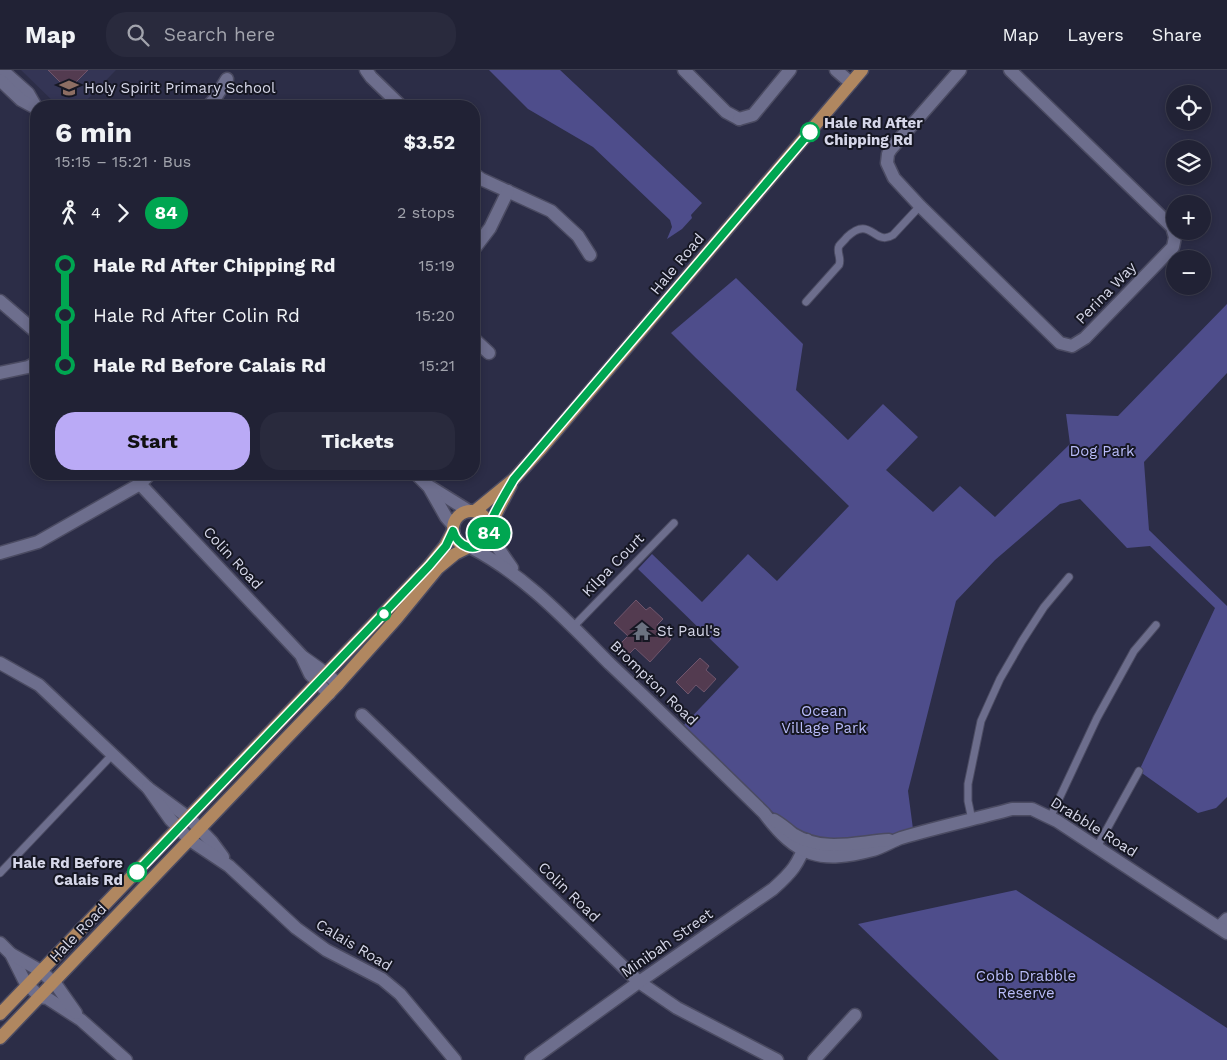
<!DOCTYPE html>
<meta charset="utf-8">
<style>
body{margin:0;font-family:"Work Sans",sans-serif;background:#292a3d;color:#f1f3f6;height:100vh;display:flex;flex-direction:column;font-size:19px;white-space:nowrap}
*{box-sizing:border-box;margin:0}
p{font-size:16px;color:#a2a4ad}
.icon{flex:none;width:28px;height:28px;fill:none;stroke:currentColor;stroke-width:2;stroke-linecap:round;stroke-linejoin:round}
.map{position:relative;flex:1;overflow:hidden}
.drawer{position:absolute;left:30px;top:30px;width:450px;height:380px;display:flex;flex-direction:column;background:#212235;border-radius:20px;box-shadow:0 2px 8px #0003,0 0 0 1px #3e3f50}
.drawer>*{flex:none}
.badge{padding:0 10px;border-radius:16px;font-size:18px;line-height:32px}
.controls{position:absolute;left:1166px;top:15px;display:grid;gap:10px}
.controls a{display:grid;place-items:center;width:45px;height:45px;border-radius:50%;background:#212235;box-shadow:0 2px 8px #0003,0 0 0 1px #3e3f50;font-size:25px}
.map>.badge{position:absolute;translate:-50% -50%;box-shadow:0 0 0 2px #fff}
.legs{display:flex;align-items:center;gap:8px;height:55px;padding:0 25px;font-size:16px}
.legs p{margin-inline-start:auto}
.head{display:flex;align-items:center;justify-content:space-between;height:85px;padding:0 25px}
h1{font-size:28px;font-weight:700;line-height:38px}
.action{display:flex;gap:10px;margin-top:auto;padding:10px 25px}
.action a{flex:1;height:58px;border-radius:20px;background:#baaaf6;color:#111;font-size:20px;font-weight:700;line-height:58px;text-align:center}
.action a+a{background:#292a3d;color:#f1f3f6}
ul{padding:0 25px;list-style:none}
li{display:flex;align-items:center;gap:18px;height:50px;font-size:19px}
li i{display:grid;place-items:center;width:8px;height:100%;margin:0 6px;background:currentColor}
li i::after{content:'';width:12px;height:12px;margin:-6px;border:4px solid;border-radius:50%;background:#212235}
li p{margin-inline-start:auto}
li:first-child i{background:linear-gradient(#0000 50%,currentColor 0)}
li:last-child i{background:linear-gradient(currentColor 50%,#0000 0)}
header{display:flex;align-items:center;gap:30px;box-sizing:border-box;height:70px;padding:0 25px;background:#212235;border-bottom:1px solid #3e3f50}
header strong{font-size:24px}
nav{display:flex;gap:28px;margin-inline-start:auto;font-size:18px}
.search{width:350px;height:45px;background:#292a3d;display:flex;align-items:center;gap:12px;box-sizing:border-box;padding:0 18px;border-radius:20px;color:#a2a4ad;font-size:19px}
.map>svg:first-child{display:block}
</style>
<header>
<strong>Map</strong>
<div class="search"><svg class="icon" aria-label="search" viewBox="0 0 24 24"><circle cx="10" cy="10" r="6"/><path d="M15 15l6 6"/></svg>Search here</div>
<nav><a>Map</a><a>Layers</a><a>Share</a></nav>
</header>
<div class="map">
<svg width="1227" height="990" viewBox="0 0 1227 990">
<rect width="100%" height="100%" fill="#2c2d47"/>
<polygon fill="#343555" points="21,0 116,0 81,36 58,36"/>
<g fill="#4e4d8b">
<polygon points="489,0 560,0 702,133 691,145 692,148 682,159 667,169 672,157 670,150 593,77 528,39"/>
<polygon points="736,208 803,274 796,320 848,370 883,334 918,367 886,400 933,442 960,416 995,447 1070,374 1066,344 1118,346 1227,234 1227,303 1144,392 1149,460 1227,536 1227,727 1216,738 1198,743 1139,701 1215,538 1150,476 1127,478 1080,429 1060,434 995,490 956,531 908,721 913,759 874,769 820,771 783,752 683,656 739,597 638,499 652,484 702,532 748,484 777,511 849,436 696,288 671,263"/>
<polygon points="1016,820 1227,958 1227,990 999,990 858,854"/>
</g>
<g fill="#533b50" stroke="#6f556c">
<polygon points="48,0 88,0 68,20"/>
<polygon points="636,530 646,540 650,537 663,549 657,555 671,569 650,592 635,578 629,584 620,574 628,566 614,553"/>
<polygon points="700,588 709,596 706,600 716,609 704,622 696,615 688,624 676,612"/>
</g>
<g fill="none" stroke-linecap="round" stroke-linejoin="round">
<g stroke="#4b4b62" stroke-width="9">
<g id="lane">
<path d="M806 232 839 195C842 188 836 182 839 176 841 173 845 170 847 167 871 144 874 177 893 165L920 136"/>
<polyline points="573,557 674,453"/>
<polyline points="1050,748 1097,648 1134,581 1156,555"/>
<polyline points="972,750 968,731 968,714 981,651 1000,609 1022,571 1044,537 1069,507"/>
<polyline points="1097,777 1139,701"/>
<polyline points="0,803 112,685"/>
</g>
</g>
<g stroke="#4b4b62" stroke-width="15">
<g id="street">
<polyline points="366,0 371,7 401,36"/>
<polyline points="684,0 726,42 739,49"/>
<polyline points="960,0 891,79 888,84 887,93 894,108 920,136 1060,273 1072,276 1085,268 1173,177 1175,167 1172,157 1010,0"/>
<polyline points="208,36 214,30 227,9"/>
<polyline points="474,104 481,109 551,141 578,166 590,185"/>
<polyline points="474,179 490,158 508,121"/>
<polyline points="0,231 36,262"/>
<polyline points="474,269 489,283"/>
<polyline points="0,303 28,297 36,293"/>
<polyline points="140,414 301,585 310,604 329,624"/>
<polyline points="0,483 38,472 140,414 150,404"/>
<polyline points="303,587 327,604 338,614"/>
<polyline points="0,593 39,615 148,718 189,748 212,772 223,787"/>
<polyline points="362,645 639,912 677,938 777,990"/>
<polyline points="148,718 170,749 190,770 229,796 296,858 326,880 382,909 400,924 455,990"/>
<polyline points="1219,857 1227,849"/>
<polyline points="0,873 11,884 25,912 40,927 47,928 81,950 126,990"/>
<polyline points="11,884 41,901 57,916 76,943"/>
<path d="M531 990 639 912 773 819C792 802 798 795 807 770"/>
<polyline points="814,990 855,945"/>
</g>
</g>
<g stroke="#4b4b62" stroke-width="15">
<g id="secondary">
<polyline points="2,0 28,23 36,37"/>
<polyline points="836,0 851,13"/>
<polyline points="0,10 21,30 34,37"/>
<polyline points="739,49 753,45 790,0"/>
<polyline points="416,404 427,415 469,441"/>
<polyline points="429,417 446,447 453,455"/>
<polyline points="489,457 496,475 512,498"/>
<path d="M470 477C525 505 567 551 610 594 662 643 713 693 764 743 797 787 820 794 873 780 883 777 892 771 901 768 938 757 975 749 1012 739H1032L1057 751 1227 863"/>
<path d="M774 750C781 754 787 759 793 764 824 783 856 772 889 770"/>
</g>
</g>
<g stroke="#4b4b62" stroke-width="15">
<g id="primary">
<circle cx="471" cy="459" r="18"/>
<polyline points="475,441 514,409 540,380 862,0"/>
<polyline points="489,457 511,415"/>
<polyline points="0,944 429,496 445,476 453,461"/>
<polyline points="0,968 338,614 397,548 438,498 455,484 469,477"/>
</g>
</g>
<use href="#lane" stroke="#6d6e8d" stroke-width="7"/>
<use href="#street" stroke="#6d6e8d" stroke-width="12"/>
<use href="#secondary" stroke="#6d6e8d" stroke-width="12"/>
<use href="#primary" stroke="#b08760" stroke-width="12"/>
</g>
<g fill="none" stroke-linecap="round" stroke-linejoin="round">
<g stroke="#fff" stroke-width="11">
<path id="line-1" d="M137 802 429 496 446 476 453 461C457 476 476 485 486 470 490 463 490 454 493 447 499 434 507 421 514 409L810 62"/>
</g>
<use href="#line-1" stroke="#00a651" stroke-width="8"/>
</g>
<defs>
<g id="school-bare" transform="scale(1.5)"><path d="M0-5L7-2L0 1L-7-2ZM-4 1L0 2.5L4 1V4Q0 6-4 4Z" fill="#8d6e63" stroke="#161723" stroke-width="2.5" paint-order="stroke"/></g>
<g id="temple-bare" transform="scale(1.5)"><path d="M0-6L5-2H3V0L6.5 2.5H4V6H1.5V3h-3V6H-4V2.5H-6.5L-3 0V-2H-5Z" fill="#6b7280" stroke="#161723" stroke-width="2.5" paint-order="stroke"/></g>
</defs>
<g fill-rule="evenodd">
<use href="#school-bare" x="69" y="18"/>
<use href="#temple-bare" x="642" y="561"/>
</g>
<g fill="#fff" stroke="#00a651" stroke-width="2.5">
<circle cx="810" cy="62" r="9"/>
<circle cx="384" cy="544" r="6"/>
<circle cx="137" cy="802" r="9"/>
</g>
<g text-anchor="middle" stroke-width="4" stroke-linejoin="round" paint-order="stroke">
<g font-size="15" fill="#d6d7e9" stroke="#161723" text-anchor="start">
<text x="84" y="23">Holy Spirit Primary School</text>
<text x="657" y="566">St Paul's</text>
</g>
<g font-size="15" font-weight="bold" fill="#d6d7e9" stroke="#161723" text-anchor="start">
<text x="824" y="58">Hale Rd After<tspan x="824" dy="17">Chipping Rd</tspan></text>
<text x="123" y="798" text-anchor="end">Hale Rd Before<tspan x="123" dy="17">Calais Rd</tspan></text>
</g>
<g font-size="15" fill="#d6d7e9" stroke="#161723">
<text transform="translate(677 194) rotate(-50)" y="5">Hale Road</text>
<text transform="translate(1106 223) rotate(-46)" y="5">Perina Way</text>
<text transform="translate(233 488) rotate(47)" y="5">Colin Road</text>
<text transform="translate(613 495) rotate(-46)" y="5">Kilpa Court</text>
<text transform="translate(654 613) rotate(44)" y="5">Brompton Road</text>
<text transform="translate(1094 757) rotate(32)" y="5">Drabble Road</text>
<text transform="translate(569 822) rotate(44)" y="5">Colin Road</text>
<text transform="translate(78 863) rotate(-46)" y="5">Hale Road</text>
<text transform="translate(667 873) rotate(-35)" y="5">Minibah Street</text>
<text transform="translate(354 875) rotate(31)" y="5">Calais Road</text>
</g>
<g font-size="15" fill="#b9bcf9" stroke="#161723">
<text x="1102" y="386">Dog Park</text>
<text x="824" y="646">Ocean<tspan x="824" dy="17">Village Park</tspan></text>
<text x="1026" y="911">Cobb Drabble<tspan x="1026" dy="17">Reserve</tspan></text>
</g>
</g>
</svg>
<div class="controls">
<a><svg class="icon" aria-label="locate" viewBox="0 0 24 24"><circle cx="12" cy="12" r="6"/><path d="M12 2v4M12 18v4M2 12h4M18 12h4"/></svg></a>
<a><svg class="icon" aria-label="layers" viewBox="0 0 24 24"><path d="M12 4l9 5-9 5-9-5zM3 14l9 5 9-5"/></svg></a>
<a>+</a>
<a>−</a>
</div>
<b class="badge" style="left:489px;top:463px;background:#00a651;color:#fff">84</b>
<section class="drawer">
<div class="head"><div><h1>6 min</h1><p>15:15 – 15:21 · Bus</p></div><b>$3.52</b></div>
<div class="legs"><svg class="icon" aria-label="walk" viewBox="0 0 24 24"><circle cx="13" cy="4" r="2"/><path d="M13 8l-2 6 4 7M11 14l-3 7M7 12l3-4h3l4 4"/></svg>4<svg class="icon" aria-label="forward" viewBox="0 0 24 24"><path d="M9 5l7 7-7 7"/></svg><b class="badge" style="background:#00a651;color:#fff">84</b><p>2 stops</p></div>
<ul>
<li><i style="color:#00a651"></i><b>Hale Rd After Chipping Rd</b><p>15:19</p></li>
<li><i style="color:#00a651"></i><span>Hale Rd After Colin Rd</span><p>15:20</p></li>
<li><i style="color:#00a651"></i><b>Hale Rd Before Calais Rd</b><p>15:21</p></li>
</ul>
<div class="action"><a>Start</a><a>Tickets</a></div>
</section>
</div>
